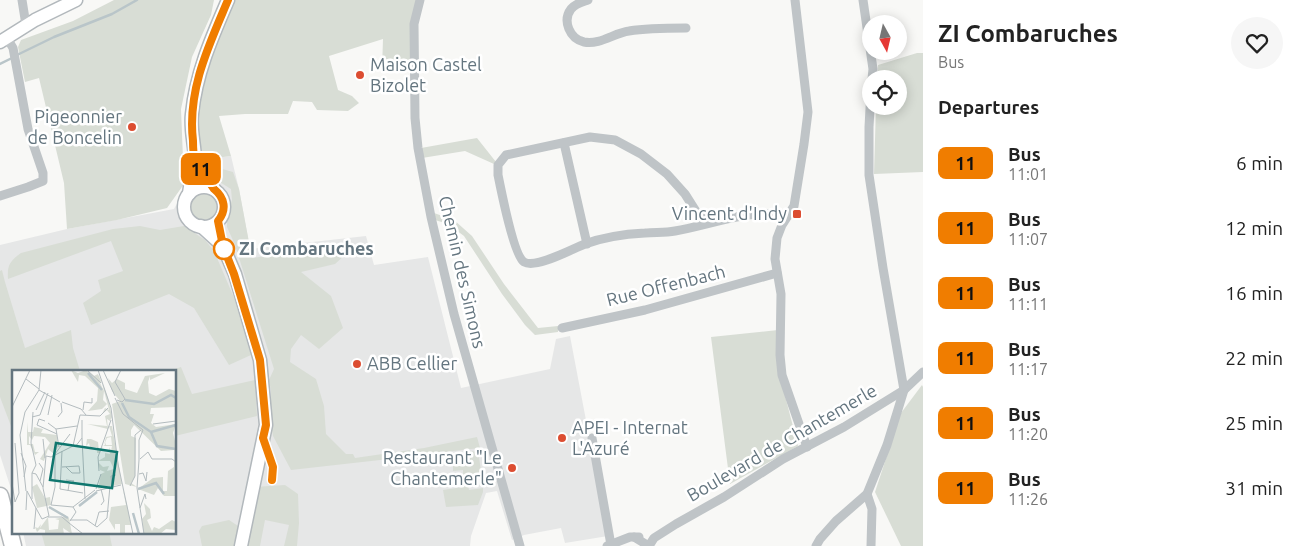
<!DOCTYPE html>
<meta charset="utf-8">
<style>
body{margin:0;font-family:Ubuntu,sans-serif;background:#f6f6f6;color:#222;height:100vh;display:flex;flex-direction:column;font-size:19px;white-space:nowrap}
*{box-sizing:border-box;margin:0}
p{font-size:16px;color:#767676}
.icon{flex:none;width:28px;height:28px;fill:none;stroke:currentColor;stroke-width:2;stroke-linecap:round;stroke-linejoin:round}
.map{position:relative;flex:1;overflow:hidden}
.drawer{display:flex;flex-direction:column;background:#fff;width:375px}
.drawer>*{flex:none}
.badge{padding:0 10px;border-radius:8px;font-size:18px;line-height:32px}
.needle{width:32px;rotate:172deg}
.tools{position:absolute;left:862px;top:15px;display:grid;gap:10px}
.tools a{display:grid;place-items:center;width:45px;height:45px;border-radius:50%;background:#fff;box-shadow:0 2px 12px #0003;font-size:25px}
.map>.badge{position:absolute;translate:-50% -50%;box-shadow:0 0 0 2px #fff}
h2{padding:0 15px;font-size:19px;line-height:45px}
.round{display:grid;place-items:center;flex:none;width:52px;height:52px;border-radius:26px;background:#f6f6f6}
.summary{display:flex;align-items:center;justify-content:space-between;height:85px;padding:0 15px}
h1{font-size:24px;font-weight:700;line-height:38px}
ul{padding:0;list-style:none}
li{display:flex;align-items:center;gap:15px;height:65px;padding:0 15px}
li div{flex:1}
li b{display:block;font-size:19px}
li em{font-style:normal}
li .badge{min-width:55px;font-weight:700;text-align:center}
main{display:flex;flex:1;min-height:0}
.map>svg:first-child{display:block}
</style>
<main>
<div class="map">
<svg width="923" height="546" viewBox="0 0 923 546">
<rect width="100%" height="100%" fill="#f8f8f6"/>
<polygon fill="#e6e7e7" points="231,156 239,189 250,249 366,236 374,265 428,257 461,388 550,369 556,339 570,336 608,536 565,543 561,528 524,535 512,540 497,491 486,493 471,536 470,546 26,546 23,532 175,532 175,371 14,371 14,498 0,455 0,245 67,229 174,209 200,160"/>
<g fill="#d8ddd5">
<polygon points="114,0 214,0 211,15 192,57 181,109 184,184 167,208 117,220 67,229 64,183 39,78 25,82 18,47 21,40 73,21"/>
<polygon points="234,0 417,0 411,27 410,70 382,69 383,39 329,56 338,90 352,96 359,103 348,111 317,110 312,102 293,101 288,114 245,114 219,116 231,156 200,160 196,125 202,88 216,42 231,10"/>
<polygon points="917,53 923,53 923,172 874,174 876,106 899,106 899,79 877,79 878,65"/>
<polygon points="477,138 496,162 494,164 465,151 422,158 421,148"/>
<polygon points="215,167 233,172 239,189 252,258 281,254 346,254 335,264 301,272 331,296 343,328 319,349 301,335 291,349 290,362 316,379 324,406 326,434 346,454 353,454 355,458 424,448 477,437 480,448 417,455 418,462 390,466 389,459 291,470 273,436 271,425 271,391 269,380 274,369 235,245 227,227 227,214 232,200 231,189 213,178"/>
<circle cx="205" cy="207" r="16"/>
<polygon points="434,213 454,220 472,236 504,284 538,328 558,326 558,332 535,335 525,325 502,294 464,236 448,224 435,220"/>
<path d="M140 226 160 230 184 226 205 240 214 251 235 300 251 355 229 365 194 308 169 294 91 325 83 303 101 291 98 280 123 271 111 241 8 279C7 265 10 261 21 253L113 229Z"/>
<polygon points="2,270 5,282 25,348 71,330 73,348 80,371 14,371 14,434 0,397 0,271"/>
<polygon points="778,330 780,376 798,446 730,484 711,337"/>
<polygon points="181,367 192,394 255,380 257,416 175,436 175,371 169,371"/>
<polygon points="922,385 923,387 923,546 901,546 875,492 901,413"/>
<polygon points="478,451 482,477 467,479 469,490 483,488 483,492 478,505 446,507 443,490 463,487 463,470 453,471 453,466 468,464 466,452"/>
<polygon points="285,485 298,494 299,523 297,546 284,546 289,525 265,520 260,546 242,546 253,487"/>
<polygon points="229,520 238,526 234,546 202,546 199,531 202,526"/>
<polygon points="41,532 109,532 112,546 45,546"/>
</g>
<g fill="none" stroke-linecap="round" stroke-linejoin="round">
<g stroke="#b9c5c9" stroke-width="2.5">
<polyline points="17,55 54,37 112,14 137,0"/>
<polyline points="0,64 12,58"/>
</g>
<g stroke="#b2b8bc" stroke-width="15">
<g id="secondary">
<polyline points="0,42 35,20 76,0"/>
<polyline points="195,158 214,189"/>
<circle cx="204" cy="207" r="20"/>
<path d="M189 194C190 183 194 171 195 160 195 146 190 129 192 114 196 73 212 37 228 0"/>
<polyline points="201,226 223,246 235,274 260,360 266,425 241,546"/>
</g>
</g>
<g stroke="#b3b7ba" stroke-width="19">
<polyline id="highway" points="0,496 13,546"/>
</g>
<g stroke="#bfc4c7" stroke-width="9">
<polyline points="22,0 26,25"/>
<polyline points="420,0 414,24 415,118 418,148 431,217 454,314 520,546"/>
<path d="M588 0C582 2 576 3 571 9 562 21 570 39 584 42 600 45 614 33 629 31 647 28 667 28 686 28"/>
<polyline points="795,0 808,112 804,144 794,206 782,225 777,238 775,259 781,294 780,355 782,375 807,447"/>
<polyline points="863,0 873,69 872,79"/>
<polyline points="564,143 587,244"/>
<polyline points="0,196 28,187 43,181 43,173 28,129 13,48 7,38"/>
<path d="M714 221 702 218 697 213 685 194 667 174 641 154 615 140 590 137 506 155 498 165V175C501 190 514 256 524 262 536 269 572 249 585 244 604 237 625 234 645 233 655 232 665 233 675 231 713 224 749 209 787 215"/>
<polyline points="562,328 645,310 777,273"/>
<polyline points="592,438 611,545"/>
<polyline points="867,494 872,509 871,546"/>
<polyline points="634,537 649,546 654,538 676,524 724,497 783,459 844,427 904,390 923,372"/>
<polyline points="607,546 630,537 639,537"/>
<polyline points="816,546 820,539 836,521 867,494 887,445 904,390 883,268 869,175 869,127 871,90"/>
</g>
<use href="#secondary" stroke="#fff" stroke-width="12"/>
<use href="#highway" stroke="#fff" stroke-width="16"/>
</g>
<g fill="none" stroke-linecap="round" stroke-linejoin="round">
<g stroke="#fff" stroke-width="11">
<path id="line" d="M228 0C209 45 187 90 193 141 193 147 193 154 195 160 200 170 208 180 214 189 225 198 227 210 218 221L223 246 234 274 260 360 266 425 263 438 273 467 272 480"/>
</g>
<use href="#line" stroke="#f07d00" stroke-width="8"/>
</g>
<g fill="#dc4d31" stroke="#fff" stroke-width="2">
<circle cx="360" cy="75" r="5"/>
<circle cx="132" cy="127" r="5"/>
<rect x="792" y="209" width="10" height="10" rx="2.5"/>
<circle cx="357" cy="364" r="5"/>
<circle cx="562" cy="438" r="5"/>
<circle cx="512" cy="468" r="5"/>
</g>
<circle fill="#fff" stroke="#f07d00" stroke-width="2.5" cx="224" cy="249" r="10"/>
<g text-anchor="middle" stroke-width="5" stroke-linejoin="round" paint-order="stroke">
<g font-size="18" fill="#64757f" stroke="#fff" text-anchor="start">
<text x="370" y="71">Maison Castel<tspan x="370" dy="21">Bizolet</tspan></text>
<text x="122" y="123" text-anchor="end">Pigeonnier<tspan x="122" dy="21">de Boncelin</tspan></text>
<text x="787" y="220" text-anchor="end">Vincent d'Indy</text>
<text x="367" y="370">ABB Cellier</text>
<text x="572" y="434">APEI - Internat<tspan x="572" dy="21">L'Azuré</tspan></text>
<text x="502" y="464" text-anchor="end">Restaurant "Le<tspan x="502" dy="21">Chantemerle"</tspan></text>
</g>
<g font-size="18" font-weight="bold" fill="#64757f" stroke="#fff" text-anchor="start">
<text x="239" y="255">ZI Combaruches</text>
</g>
<g font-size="18" fill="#64757f" stroke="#fff">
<text transform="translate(462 272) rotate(77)" y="6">Chemin des Simons</text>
<text transform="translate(666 286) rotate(-14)" y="6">Rue Offenbach</text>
<text transform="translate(782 443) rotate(-30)" y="6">Boulevard de Chantemerle</text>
</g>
</g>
<g transform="translate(12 370)">
<rect width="164" height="164" fill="#f8f8f6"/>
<path d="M59 0 66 3 74 0 82 6 86 4 93 20 96 28 100 47 98 51 95 49 96 59 75 54 95 56 93 46 98 44 95 40 90 44 93 38 97 40 90 13 87 11 92 21 91 30 95 34 90 39 76 41 85 31 86 18 73 6 67 5 66 12ZM153 3 138 10V6L136 12 137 23 144 26 157 19 164 21V37L139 38 138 44H142L139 53 144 57 164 54 161 63 164 75V126H152L146 118 142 125 126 119 141 108 151 107V121H155L156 101 162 97V80L149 81 122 55 119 60V66L124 68 123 107 119 113 125 117 113 114 100 34 108 31 100 21 96 8 100 13 105 9 113 13V19L125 23 133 6ZM15 52 16 62H21L22 57 31 59 29 63 45 65 46 77 42 84 36 79 32 91 28 89 38 73 33 67 22 66 20 70 17 66V74H21L23 82H27L23 85 18 75H15ZM97 56H100L110 114 86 119 89 104 93 102 88 100 86 92 91 97 97 96 95 101 102 99 98 91H86L93 87V83L98 84 97 77 99 81 100 76H91L88 83H85V77H78L77 73 74 76 75 69H79L86 72 87 81 91 76 93 75 94 72V75H100L99 67 95 68 92 75 94 67 100 66ZM25 114 33 128 38 127 39 135 25 138 20 117ZM110 115 115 135 119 155H113V164H108V154H103V160L97 150 99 137 114 135ZM132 133 138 139 139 148 135 150 140 161 142 157 147 159 160 150 164 152V160L154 159 148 164H132L130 149 134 144ZM50 143 57 148 60 164 51 158 52 164H33V160L28 159 25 162 23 157 26 158 29 154 28 158 36 147 37 160 46 159 47 150 43 149 52 147Z" fill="#d8ddd5"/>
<path fill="none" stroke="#b9c5c9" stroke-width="2.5" d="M76 3 90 20M113 30 142 34 159 25 164 28M110 33 117 47 139 62 145 76 164 79M139 62 164 55M126 119 144 113 152 124M67 136 85 122M37 137 56 148M121 143 127 164"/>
<path fill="none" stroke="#b4bcbf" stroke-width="1" d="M75 0 89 13M86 0 99 38 106 94 121 164M91 0 103 26M14 9 27 19M27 20 48 32M27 20 29 0M103 28 111 44 131 60 127 70V90M105 30 110 32 113 29 103 12 109 0M50 32 69 39 74 45M0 37 18 0M24 40 33 22M71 40 72 32 80 33V28M36 45 40 25M20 47 28 45 36 23M46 47 50 42 49 33M33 51 27 49 25 55 45 64M36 53 44 59 47 77M141 54 164 51M44 59 65 56M70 68V50M31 69 33 88M3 73 7 123 3 132M61 76 68 45 88 46 96 38M63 77 70 68 73 129M50 81 48 119 71 123M9 83 14 96 12 107M128 89 136 82 140 89H160L164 92M127 90 125 118 132 164M27 93 31 99 28 111M50 97 67 96 68 103H60L54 97M87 101 86 87 99 50M20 103 24 95 19 73 21 42M127 104 131 103 134 111 135 102M54 110 62 111 57 114 56 121M0 113 3 132M100 116 99 106 104 105M118 116 123 106V65L129 60M84 119 89 104M14 121 8 65 13 42 27 20M84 121 109 115M20 129V103L24 104 31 117M39 135 43 117V84L58 64M39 135 61 137M89 135 92 131 89 119M61 137 83 120M128 138 133 124 134 129M14 140 15 121 25 140M25 140 30 149 37 146M37 146 31 118 34 86 39 87 61 76M36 147H50L57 153M58 150H75L85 157M58 151 64 142 61 137M57 153 71 164M83 156 87 142 97 141M85 157 95 148 98 116M22 159 24 138"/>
<path fill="#0f766e" fill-opacity="0.15" stroke="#0f766e" stroke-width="2.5" d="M44 73 105 82 100 118 38 110Z"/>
<rect width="164" height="164" fill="none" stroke="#64757f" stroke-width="2.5"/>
</g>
</svg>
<div class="tools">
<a><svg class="needle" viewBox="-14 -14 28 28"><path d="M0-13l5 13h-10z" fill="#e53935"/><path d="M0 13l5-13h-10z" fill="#767676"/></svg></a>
<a><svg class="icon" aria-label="locate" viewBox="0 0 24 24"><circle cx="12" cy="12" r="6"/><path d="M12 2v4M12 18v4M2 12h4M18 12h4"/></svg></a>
</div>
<b class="badge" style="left:201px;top:169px;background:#f07d00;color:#111">11</b>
</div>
<section class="drawer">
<div class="summary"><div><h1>ZI Combaruches</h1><p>Bus</p></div><a class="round"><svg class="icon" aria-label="heart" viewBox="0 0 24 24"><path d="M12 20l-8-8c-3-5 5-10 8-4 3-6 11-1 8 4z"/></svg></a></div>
<h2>Departures</h2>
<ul>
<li><span class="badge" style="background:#f07d00;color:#111">11</span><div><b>Bus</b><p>11:01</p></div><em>6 min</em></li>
<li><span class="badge" style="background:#f07d00;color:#111">11</span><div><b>Bus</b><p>11:07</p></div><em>12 min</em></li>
<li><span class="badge" style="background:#f07d00;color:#111">11</span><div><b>Bus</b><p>11:11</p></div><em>16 min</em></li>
<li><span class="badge" style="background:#f07d00;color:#111">11</span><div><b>Bus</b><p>11:17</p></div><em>22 min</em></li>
<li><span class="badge" style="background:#f07d00;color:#111">11</span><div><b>Bus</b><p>11:20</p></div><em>25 min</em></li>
<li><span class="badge" style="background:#f07d00;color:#111">11</span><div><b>Bus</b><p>11:26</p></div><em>31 min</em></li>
</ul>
</section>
</main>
